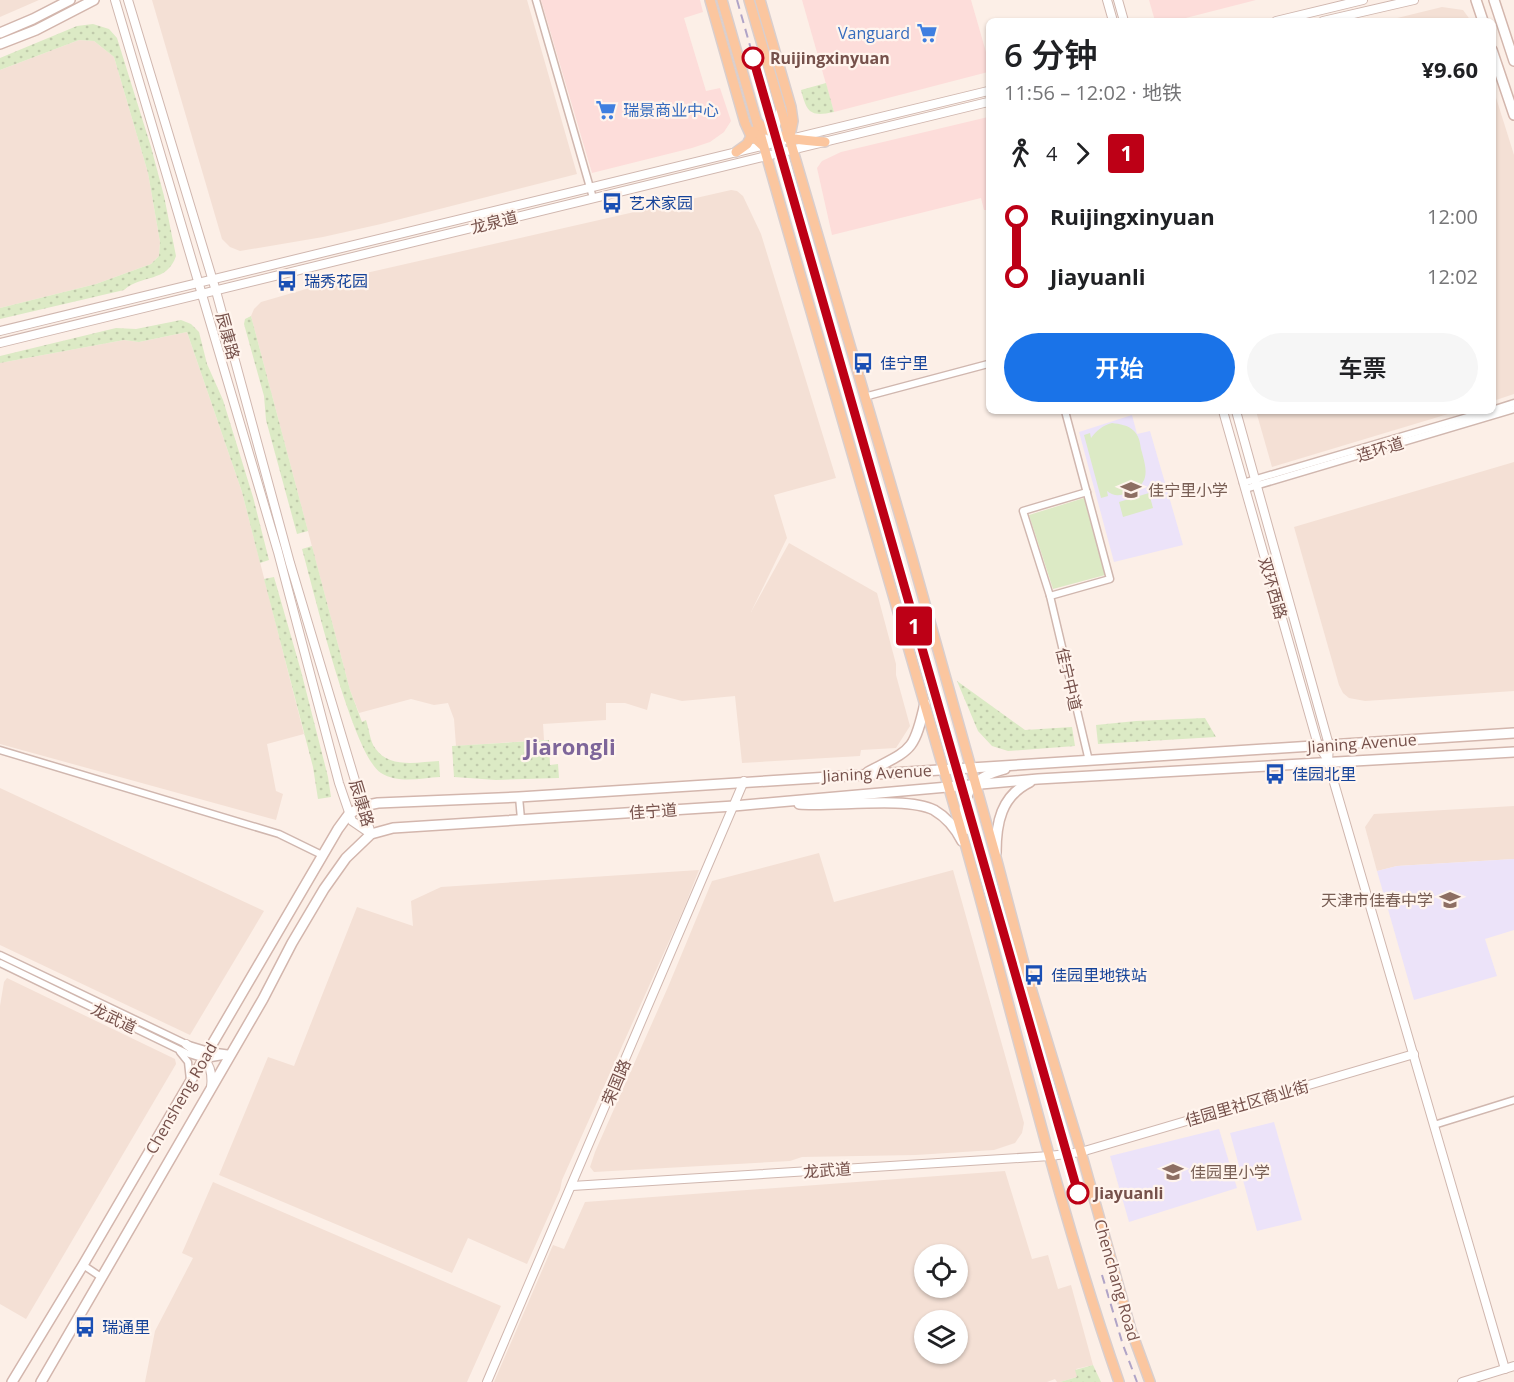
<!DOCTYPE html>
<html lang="zh">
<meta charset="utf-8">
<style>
body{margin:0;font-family:"Open Sans","Noto Sans SC",sans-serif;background:#f6f6f6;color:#202124;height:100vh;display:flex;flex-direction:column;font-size:22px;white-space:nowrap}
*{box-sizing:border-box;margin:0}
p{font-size:20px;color:#757577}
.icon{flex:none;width:33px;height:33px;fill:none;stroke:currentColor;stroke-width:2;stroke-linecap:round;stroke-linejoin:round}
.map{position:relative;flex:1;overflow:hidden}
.drawer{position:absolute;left:986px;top:18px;width:510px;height:396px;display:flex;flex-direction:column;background:#fff;border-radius:9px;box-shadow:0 2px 4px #0004}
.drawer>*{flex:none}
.badge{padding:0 12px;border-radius:4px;font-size:21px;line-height:39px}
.fabs{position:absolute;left:914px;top:1244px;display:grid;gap:12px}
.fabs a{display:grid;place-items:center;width:54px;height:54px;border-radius:50%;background:#fff;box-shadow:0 2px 4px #0004;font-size:30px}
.map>.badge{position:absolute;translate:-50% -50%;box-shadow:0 0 0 3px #fff}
.legs{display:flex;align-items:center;gap:9px;height:66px;padding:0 18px;font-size:20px}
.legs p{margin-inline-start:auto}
.head{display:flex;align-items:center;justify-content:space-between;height:102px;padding:0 18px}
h1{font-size:33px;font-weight:600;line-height:45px}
.cta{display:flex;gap:12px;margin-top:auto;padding:12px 18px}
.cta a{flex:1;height:69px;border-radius:36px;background:#1a73e8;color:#fff;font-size:24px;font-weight:600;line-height:69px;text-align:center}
.cta a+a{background:#f6f6f6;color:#202124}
ul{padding:0 18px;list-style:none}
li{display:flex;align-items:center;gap:21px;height:60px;font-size:22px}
li i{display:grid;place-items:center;width:9px;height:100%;margin:0 8px;background:currentColor}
li i::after{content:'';width:15px;height:15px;margin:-8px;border:4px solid;border-radius:50%;background:#fff}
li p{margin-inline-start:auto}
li:first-child i{background:linear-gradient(#0000 50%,currentColor 0)}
li:last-child i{background:linear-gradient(currentColor 50%,#0000 0)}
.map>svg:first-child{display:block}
</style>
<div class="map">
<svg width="1514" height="1382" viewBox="0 0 1514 1382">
<defs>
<pattern id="grass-dots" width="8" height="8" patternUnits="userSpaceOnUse" patternTransform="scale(1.5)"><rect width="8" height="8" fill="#dceac5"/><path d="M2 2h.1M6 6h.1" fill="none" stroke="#c0caab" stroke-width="1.8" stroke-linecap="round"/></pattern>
</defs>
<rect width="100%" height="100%" fill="#fcefe7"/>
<g fill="#f4e0d5" fill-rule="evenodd">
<polygon points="0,0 39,0 0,17"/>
<polygon points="152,0 527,0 577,174 381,224 323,237 240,251 230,247 222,239"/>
<polygon points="1442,7 1463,10 1471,21 1385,21"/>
<polygon points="79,40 94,41 114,57 148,173 160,242 159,256 151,264 96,284 0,308 0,70"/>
<polygon points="1493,88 1514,155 1514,394 1493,401"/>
<polygon points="731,190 737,191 743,196 761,234 836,478 774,495 787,538 751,612 789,543 877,593 896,664 896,675 910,726 896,748 861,750 860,756 742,763 735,696 682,701 651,693 647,710 625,703 606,703 606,720 543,724 544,740 456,746 454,719 448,703 434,705 411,699 359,713 350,690 251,316 254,309 261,302 344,278"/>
<polygon points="187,332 242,492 304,734 267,744 276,791 283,794 276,820 0,744 0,363 124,340 139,342"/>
<polygon points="1256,411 1458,411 1272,467"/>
<polygon points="1514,462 1514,691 1365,701 1349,698 1343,693 1339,685 1294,527"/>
<polygon points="0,788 264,911 190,1035 0,945"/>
<polygon points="1514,806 1514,859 1397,866 1377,871 1365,827 1374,814"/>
<polygon points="819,853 834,902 953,870 1024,1123 1022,1133 1015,1143 994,1150 916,1155 802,1157 790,1161 594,1172 590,1167 595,1152 668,987 712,881"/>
<polygon points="699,870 684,908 562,1180 560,1190 527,1264 468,1238 452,1273 219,1175 268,1057 294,1066 357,907 413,926 411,901 441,887"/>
<polygon points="7,978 175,1059 176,1064 26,1319 0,1304 0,1006 4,982"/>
<path d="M1005 1171 1032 1259 1048 1255 1058 1289 1071 1285 1093 1365 1076 1369 1077 1377 1060 1382H1057L1055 1379 1047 1382H494L553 1245 564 1249 585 1202ZM924 1254H957V1287H924ZM924 1320H957V1353H924Z"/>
<polygon points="213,1182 501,1306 467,1382 145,1382 155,1331 193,1258 182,1253"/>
</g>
<g fill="#fdddda">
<polygon points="541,0 700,0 703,12 684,18 706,91 720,88 731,121 724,132 710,142 692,148 592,173"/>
<polygon points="802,0 971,0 988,59 988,72 834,112"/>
<polygon points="1149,0 1256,0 1174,21 1155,21"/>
<polygon points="988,117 988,210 984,210 981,198 832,235 817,168 822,161 841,152"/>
</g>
<g fill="#ece3f9">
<polygon points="1132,415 1137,434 1150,431 1183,545 1114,562 1079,432"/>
<polygon points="1514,859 1514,930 1485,939 1497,976 1414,1000 1377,871 1397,866"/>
<polygon points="1274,1122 1302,1220 1257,1231 1230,1133"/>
<polygon points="1219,1129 1237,1188 1129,1222 1110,1156"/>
</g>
<g fill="url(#grass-dots)">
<path d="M93 24 109 29 117 38 151 147 164 196 176 256C167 283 142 274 124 290L0 319V308L96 284 151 264 159 256 160 242 148 173 114 57 94 41 79 40 0 70V58L77 26Z"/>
<path d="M826 83 834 112C810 117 807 113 801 90Z"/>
<polygon points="251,316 308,531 297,534 266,420 264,396 244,324 245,319"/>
<polygon points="181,320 191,324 199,332 207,364 223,400 253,497 269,560 260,563 242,492 187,332 139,342 124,340 0,363 0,356 116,328 136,329"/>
<path d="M312 546 350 690 362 722 366 720C369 729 370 741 375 748 389 769 418 762 439 761L440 777C421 778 399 784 381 773 353 756 313 588 302 549Z"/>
<polygon points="274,577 301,671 328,777 331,797 318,799 313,767 264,579"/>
<polygon points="957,681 1025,730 1072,727 1075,746 1008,751 992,746 978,731"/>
<polygon points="1205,718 1216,737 1098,744 1096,725 1136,721"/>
<polygon points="549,740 550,765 558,764 559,778 496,780 454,777 452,746"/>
<polygon points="1093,1365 1101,1382 1060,1382 1077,1377 1075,1370"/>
</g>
<g fill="#dceac5">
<path d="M1112 423C1120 424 1128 425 1134 431 1139 436 1140 442 1141 449 1146 467 1152 484 1129 492 1120 496 1115 497 1107 491L1108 496 1101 498 1084 435 1090 433 1091 438C1096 431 1103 425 1112 423Z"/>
<polygon points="1149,493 1153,508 1123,517 1119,502"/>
<polygon points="1084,498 1105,575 1053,589 1029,515"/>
</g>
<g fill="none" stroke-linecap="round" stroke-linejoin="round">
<g stroke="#d0b7af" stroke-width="9">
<g id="minor">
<polyline points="536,0 593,198"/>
<polyline points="864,397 988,364"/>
<polyline points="1492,410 1514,403"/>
<polyline points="1243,483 1488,411"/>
<polyline points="1245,489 1514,409"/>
<polyline points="1087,492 1023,511 1050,596 1089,761"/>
<polyline points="1050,596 1110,579 1065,411"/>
<polyline points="0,750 279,834 322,855"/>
<polyline points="519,797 521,819"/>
<polyline points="0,955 186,1044 209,1051 231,1054"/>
<polyline points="0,963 186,1053 205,1059 229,1055"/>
<polyline points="180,1052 188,1062 190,1080"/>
<polyline points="1434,1125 1514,1100"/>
<polyline points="83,1265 101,1277"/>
</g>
</g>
<g stroke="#d0b7af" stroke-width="10">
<g id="tertiary">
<polyline points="115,0 278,552 339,783 352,821 371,834"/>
<polyline points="128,0 216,291 290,563 371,834"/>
<polyline points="1107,0 1113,21"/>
<polyline points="1118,0 1124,21"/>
<polyline points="1276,21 1363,0"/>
<polyline points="1323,21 1414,0"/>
<polyline points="763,146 775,128 781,109"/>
<polyline points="0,331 988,91"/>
<polyline points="0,343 988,102"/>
<polyline points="1223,411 1318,745 1328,760"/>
<polyline points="1236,411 1329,745 1328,762 1505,1369"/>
<path d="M186 1044C204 1058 214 1063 211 1088"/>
<polyline points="572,1186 1050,1156 1081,1152 1414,1054"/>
<polyline points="487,1382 744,781"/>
<polyline points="1462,1382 1514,1366"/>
</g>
</g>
<g stroke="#d3b6ad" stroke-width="12">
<g id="secondary">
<polyline points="1476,0 1483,21"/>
<polyline points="1494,0 1514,61"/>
<polyline points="0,33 33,19 70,0"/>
<polyline points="0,44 36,30 94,0"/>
<polyline points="1492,50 1514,115"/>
<path d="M868 772C911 749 914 753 925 703"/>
<path d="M799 804C833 807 907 796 934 810 946 817 956 829 962 841"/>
<path d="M964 831C961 795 969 778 1005 769"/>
<path d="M996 853C996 823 1001 796 1030 782"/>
<polyline points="12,1382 83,1265 338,829 349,814 363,806 378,803 519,797 1514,733"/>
<polyline points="41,1382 263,999 292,943 324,889 346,858 371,834 393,828 734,806 1038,779 1514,752"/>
</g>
</g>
<g stroke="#d9cecd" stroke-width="12">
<g id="primary">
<polyline points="710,0 745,123 750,134 762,145"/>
<path d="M722 0C801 283 886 564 966 847 1016 1026 1058 1207 1119 1382"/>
<polyline points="749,0 911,554 996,857 1027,975 1081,1152 1131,1330 1150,1382"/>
<polyline points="760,0 791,107 793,121 790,136"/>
<path d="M757 122C775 140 801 140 825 142"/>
<polyline points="736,152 747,144 754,131"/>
</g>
</g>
<use href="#minor" stroke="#fff" stroke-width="6"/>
<use href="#tertiary" stroke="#fff" stroke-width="8"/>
<use href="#secondary" stroke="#fff" stroke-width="9"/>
<use href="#primary" stroke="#fbc69f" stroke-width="9"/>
<g stroke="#b0a4c7" stroke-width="2" stroke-dasharray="9 6" stroke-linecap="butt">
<polyline points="737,0 1059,1130"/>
<polyline points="1102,1275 1123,1345 1137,1382"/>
</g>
</g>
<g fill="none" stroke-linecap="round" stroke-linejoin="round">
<g stroke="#fff" stroke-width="14">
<polyline id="line-1" points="753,58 1078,1193"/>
</g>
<use href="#line-1" stroke="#bd0016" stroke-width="9"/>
</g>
<defs>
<g id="supermarket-bare" transform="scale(1.62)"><path d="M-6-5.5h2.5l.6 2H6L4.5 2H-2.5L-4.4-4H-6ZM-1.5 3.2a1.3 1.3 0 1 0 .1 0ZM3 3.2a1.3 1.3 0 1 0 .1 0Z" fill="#3f7fe0" stroke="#fff4ed" stroke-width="2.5" paint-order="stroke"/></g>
<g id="bus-bare" transform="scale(1.62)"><path d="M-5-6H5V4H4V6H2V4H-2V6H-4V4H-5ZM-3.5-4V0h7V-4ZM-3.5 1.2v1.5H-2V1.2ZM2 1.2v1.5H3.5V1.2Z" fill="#1a4fb4" stroke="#fff4ed" stroke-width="2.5" paint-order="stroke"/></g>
<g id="school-bare" transform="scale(1.62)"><path d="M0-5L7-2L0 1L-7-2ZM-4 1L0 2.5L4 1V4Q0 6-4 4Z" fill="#8d6e63" stroke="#fff4ed" stroke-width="2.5" paint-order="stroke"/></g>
</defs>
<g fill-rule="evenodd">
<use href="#supermarket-bare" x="927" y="33"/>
<use href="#supermarket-bare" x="606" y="110"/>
<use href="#bus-bare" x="612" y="203"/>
<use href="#bus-bare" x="287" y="281"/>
<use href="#bus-bare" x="863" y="363"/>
<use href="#school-bare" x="1131" y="490"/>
<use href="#bus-bare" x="1275" y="774"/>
<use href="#school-bare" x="1450" y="900"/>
<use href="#bus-bare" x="1034" y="975"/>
<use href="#school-bare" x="1173" y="1172"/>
<use href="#bus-bare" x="85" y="1327"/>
</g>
<g fill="#fff" stroke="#bd0016" stroke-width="3">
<circle cx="753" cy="58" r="10"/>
<circle cx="1078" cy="1193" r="10"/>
</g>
<g text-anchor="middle" stroke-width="4.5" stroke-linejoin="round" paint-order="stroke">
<g font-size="16" fill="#366cbe" stroke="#fff4ed" text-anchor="end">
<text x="910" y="39">Vanguard</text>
<text x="623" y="116" text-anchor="start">瑞景商业中心</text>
</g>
<g font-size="16" font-weight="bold" fill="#76514b" stroke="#fff4ed" text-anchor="start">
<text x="770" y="64">Ruijingxinyuan</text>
<text x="1094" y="1199">Jiayuanli</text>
</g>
<g font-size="16" fill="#164399" stroke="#fff4ed" text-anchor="start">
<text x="629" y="209">艺术家园</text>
<text x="304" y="287">瑞秀花园</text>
<text x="880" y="369">佳宁里</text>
<text x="1292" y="780">佳园北里</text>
<text x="1051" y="981">佳园里地铁站</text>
<text x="102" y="1333">瑞通里</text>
</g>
<g font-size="16" fill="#76514b" stroke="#fff4ed">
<text transform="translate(494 222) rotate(-14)" y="6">龙泉道</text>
<text transform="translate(228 336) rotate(75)" y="6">辰康路</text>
<text transform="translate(1380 449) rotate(-17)" y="6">连环道</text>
<text transform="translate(1273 588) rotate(74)" y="6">双环西路</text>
<text transform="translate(1069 679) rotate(77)" y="6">佳宁中道</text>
<text transform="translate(1362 743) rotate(-4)" y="6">Jianing Avenue</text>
<text transform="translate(877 773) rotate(-3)" y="6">Jianing Avenue</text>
<text transform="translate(362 803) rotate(73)" y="6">辰康路</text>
<text transform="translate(653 811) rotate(-4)" y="6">佳宁道</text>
<text transform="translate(114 1018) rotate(26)" y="6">龙武道</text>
<text transform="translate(616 1082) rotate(-67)" y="6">荣国路</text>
<text transform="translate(181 1098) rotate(-60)" y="6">Chensheng Road</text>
<text transform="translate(1247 1103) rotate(-16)" y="6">佳园里社区商业街</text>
<text transform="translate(827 1170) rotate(-4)" y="6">龙武道</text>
<text transform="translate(1117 1280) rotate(74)" y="6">Chenchang Road</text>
</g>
<g font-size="16" fill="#785e54" stroke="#fff4ed" text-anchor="start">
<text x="1148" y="496">佳宁里小学</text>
<text x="1433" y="906" text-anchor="end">天津市佳春中学</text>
<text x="1190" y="1178">佳园里小学</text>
</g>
<g font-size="22" font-weight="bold" fill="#7e669a" stroke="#fff4ed">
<text x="570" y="755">Jiarongli</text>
</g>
</g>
</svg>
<div class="fabs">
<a><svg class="icon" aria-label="locate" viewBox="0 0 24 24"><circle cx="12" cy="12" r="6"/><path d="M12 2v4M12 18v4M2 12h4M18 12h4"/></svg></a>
<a><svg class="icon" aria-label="layers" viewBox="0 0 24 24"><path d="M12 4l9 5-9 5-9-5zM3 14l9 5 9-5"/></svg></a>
</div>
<b class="badge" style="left:914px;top:626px;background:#bd0016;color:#fff">1</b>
<section class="drawer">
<div class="head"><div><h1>6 分钟</h1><p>11:56 – 12:02 · 地铁</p></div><b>¥9.60</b></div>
<div class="legs"><svg class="icon" aria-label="walk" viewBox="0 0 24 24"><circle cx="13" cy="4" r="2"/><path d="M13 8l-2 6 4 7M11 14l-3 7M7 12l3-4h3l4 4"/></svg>4<svg class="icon" aria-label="forward" viewBox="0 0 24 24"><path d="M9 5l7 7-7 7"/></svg><b class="badge" style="background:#bd0016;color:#fff">1</b></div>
<ul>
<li><i style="color:#bd0016"></i><b>Ruijingxinyuan</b><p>12:00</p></li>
<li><i style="color:#bd0016"></i><b>Jiayuanli</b><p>12:02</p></li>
</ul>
<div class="cta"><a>开始</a><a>车票</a></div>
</section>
</div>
